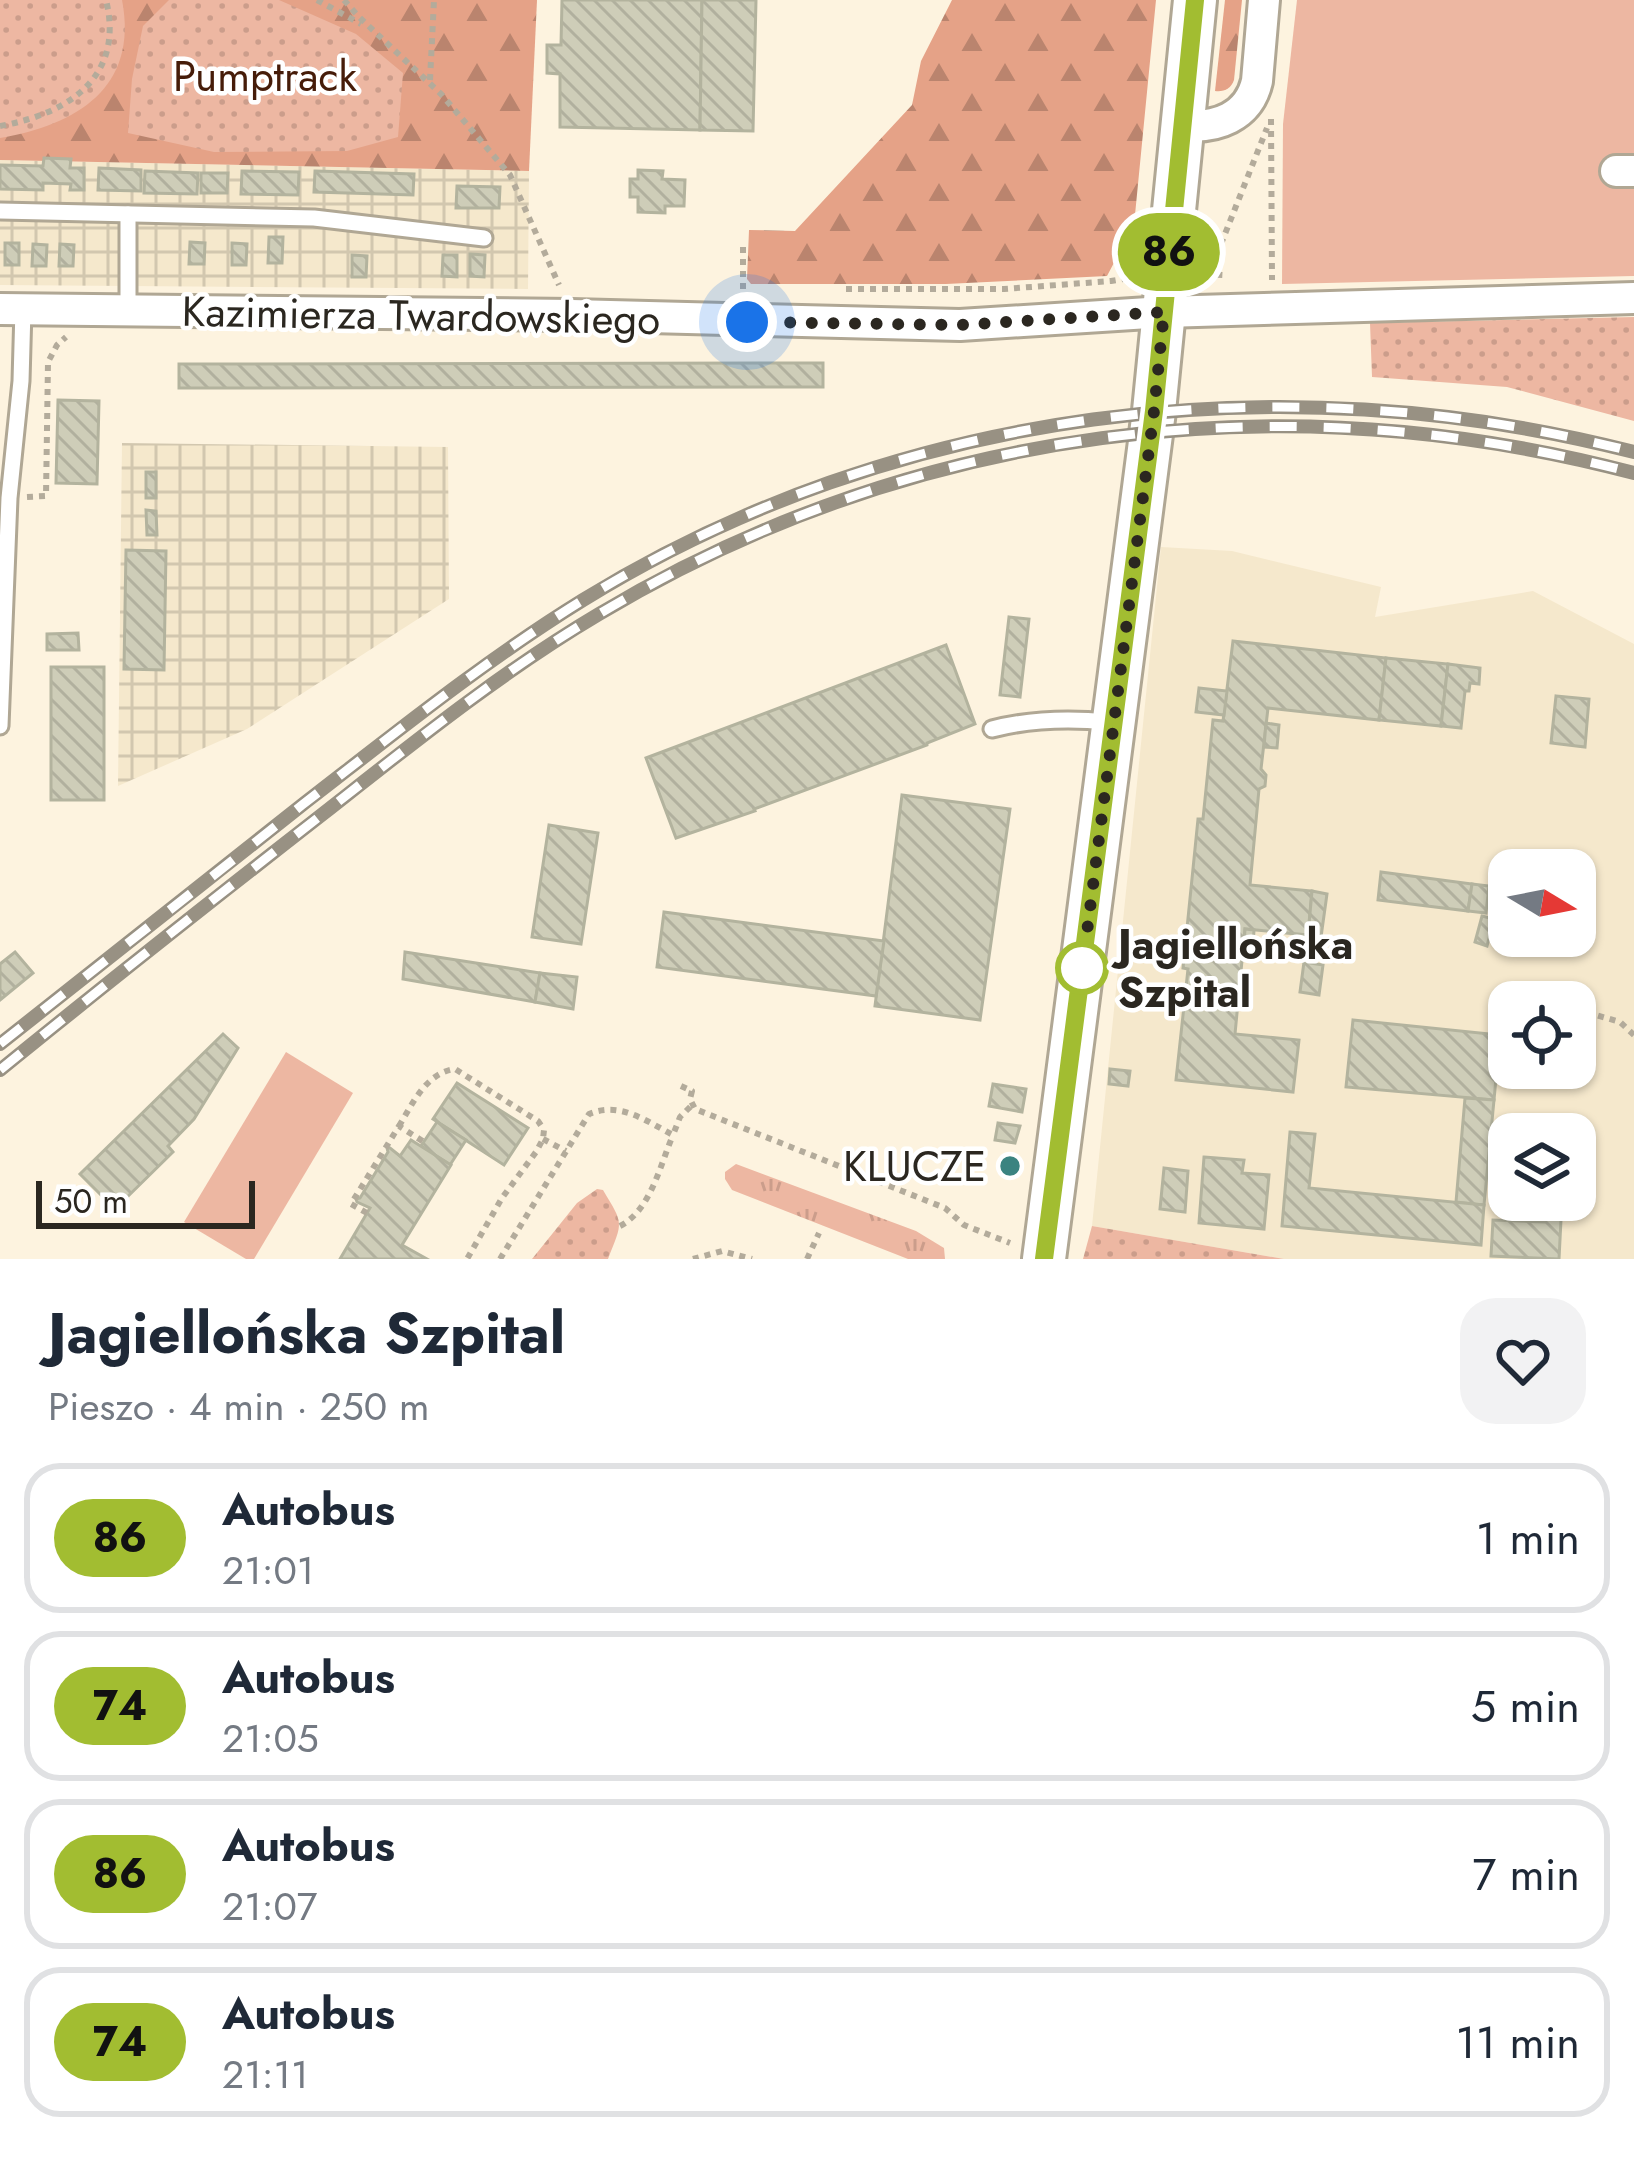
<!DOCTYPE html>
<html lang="pl">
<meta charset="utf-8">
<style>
body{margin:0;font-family:Jost,sans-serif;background:#f2f2f3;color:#1f2937;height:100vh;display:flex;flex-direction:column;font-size:45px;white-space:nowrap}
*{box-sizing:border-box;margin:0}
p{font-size:39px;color:#747a83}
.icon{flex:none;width:66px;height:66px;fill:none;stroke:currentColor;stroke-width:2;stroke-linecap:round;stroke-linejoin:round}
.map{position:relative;height:1259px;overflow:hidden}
.panel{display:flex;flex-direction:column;background:#fff;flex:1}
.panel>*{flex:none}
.badge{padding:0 24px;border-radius:39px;font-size:42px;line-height:78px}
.needle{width:78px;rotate:100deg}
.controls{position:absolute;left:1488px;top:849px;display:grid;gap:24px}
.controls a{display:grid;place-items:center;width:108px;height:108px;border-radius:24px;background:#fff;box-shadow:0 3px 9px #0004;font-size:60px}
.scale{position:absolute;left:36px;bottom:30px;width:219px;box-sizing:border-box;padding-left:12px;border:6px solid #2b2720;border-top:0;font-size:33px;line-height:42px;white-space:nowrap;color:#2b2720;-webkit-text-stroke:9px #fff;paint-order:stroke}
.you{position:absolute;width:60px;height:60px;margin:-30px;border:9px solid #fff;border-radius:50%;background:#1a73e8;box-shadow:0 0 0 18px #1a73e833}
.map>.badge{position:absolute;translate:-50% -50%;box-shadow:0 0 0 6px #fff}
.round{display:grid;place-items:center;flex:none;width:126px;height:126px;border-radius:36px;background:#f2f2f3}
.head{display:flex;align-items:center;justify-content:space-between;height:204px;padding:0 48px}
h1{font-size:57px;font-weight:700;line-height:90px}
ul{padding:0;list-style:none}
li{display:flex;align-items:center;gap:36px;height:150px;margin:0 24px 18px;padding:0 24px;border:6px solid #e0e1e3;border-radius:36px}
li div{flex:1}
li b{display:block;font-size:45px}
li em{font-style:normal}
li .badge{min-width:132px;font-weight:700;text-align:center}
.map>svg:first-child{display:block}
</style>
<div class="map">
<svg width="1634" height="1259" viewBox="0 0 1634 1259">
<defs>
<pattern id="industrial-grid" width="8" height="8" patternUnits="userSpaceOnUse" patternTransform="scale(3)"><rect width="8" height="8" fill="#f5e8cc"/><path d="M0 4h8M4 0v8" fill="none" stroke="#d2c7af"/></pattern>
<pattern id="grass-tufts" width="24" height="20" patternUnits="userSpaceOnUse" patternTransform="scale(3)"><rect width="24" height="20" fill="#edb7a2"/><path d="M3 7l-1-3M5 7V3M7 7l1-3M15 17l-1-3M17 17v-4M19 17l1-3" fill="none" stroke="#cb9d8b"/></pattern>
<pattern id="forest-firs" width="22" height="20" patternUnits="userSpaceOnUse" patternTransform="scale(3)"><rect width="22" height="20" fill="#e5a287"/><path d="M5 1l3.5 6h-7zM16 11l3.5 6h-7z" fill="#ba846e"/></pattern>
<pattern id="park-dots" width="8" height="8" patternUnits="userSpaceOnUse" patternTransform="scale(3)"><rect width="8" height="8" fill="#edb7a2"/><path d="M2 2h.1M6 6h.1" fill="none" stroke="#cb9d8b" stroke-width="1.8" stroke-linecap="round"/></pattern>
<pattern id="building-back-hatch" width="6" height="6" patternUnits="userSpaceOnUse" patternTransform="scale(3)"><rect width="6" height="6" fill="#cecdb8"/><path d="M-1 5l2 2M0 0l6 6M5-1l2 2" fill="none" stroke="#b1b09e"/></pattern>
</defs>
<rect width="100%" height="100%" fill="#fdf3df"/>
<path fill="#f5e8cc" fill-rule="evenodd" d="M1161 547 1232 551 1381 587 1375 617 1533 591 1634 644V1259H1284L1092 1226ZM1509 870H1575V936H1509ZM1509 1002H1575V1068H1509ZM1509 1134H1575V1200H1509Z"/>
<g fill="url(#industrial-grid)">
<polygon points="0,160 529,171 528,289 0,285"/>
<polygon points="122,443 448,447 449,599 247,729 118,786"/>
</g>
<polygon fill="url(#grass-tufts)" points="736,1164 916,1231 944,1248 945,1259 908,1259 732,1190 725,1179 725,1172"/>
<g fill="url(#forest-firs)">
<polygon points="0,0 537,0 529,171 0,160"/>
<polygon points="952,0 1156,0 1134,225 1107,276 946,284 751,284 747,279 749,230 795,231 912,105 921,61"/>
<path d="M1225 0H1242L1234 80C1231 89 1224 92 1215 91Z"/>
</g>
<g fill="url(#park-dots)">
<path d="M0 0H122C139 88 76 125 0 138Z"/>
<polygon points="169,0 279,0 356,34 403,73 398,137 347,151 214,152 128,133 132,79 143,26"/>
<polygon points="1634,317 1634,421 1507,387 1372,377 1370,323"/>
<path d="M597 1189 603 1190C624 1225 623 1221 608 1259H532L577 1203Z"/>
<polygon points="1092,1226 1284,1259 1083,1259"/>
</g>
<g fill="#edb7a2">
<polygon points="1297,0 1634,0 1634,276 1282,284 1283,124"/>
<polygon points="286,1052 353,1093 254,1259 246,1259 184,1222"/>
</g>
<g fill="url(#building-back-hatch)" stroke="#b3b39e" stroke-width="3">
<polygon points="562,0 702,0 700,130 560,127 560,74 547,73 547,45 561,45"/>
<polygon points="702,0 756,0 753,131 700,130"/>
<polygon points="44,158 71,159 70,168 84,168 84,190 70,190 71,184 43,183 43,190 0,189 0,165 43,166"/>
<polygon points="99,168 141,170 141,191 98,190"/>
<polygon points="638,170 663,171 662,179 685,180 684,206 665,206 665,213 638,212 638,197 630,197 630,179 638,179"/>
<polygon points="145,171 198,173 197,194 144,193"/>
<polygon points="242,171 299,172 298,195 241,194"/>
<polygon points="315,171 414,174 413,195 314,192"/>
<polygon points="201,173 228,173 227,193 201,193"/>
<polygon points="457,186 500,187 499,208 456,208"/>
<polygon points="269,237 283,237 282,263 268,263"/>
<polygon points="190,242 205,243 204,264 189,264"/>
<rect x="5" y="243" width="14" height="22"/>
<polygon points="232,243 247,244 246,265 232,265"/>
<polygon points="33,244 47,245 46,266 32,266"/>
<polygon points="60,244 74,245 73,266 59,266"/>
<polygon points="470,254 485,255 484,277 470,276"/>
<polygon points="352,255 367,256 366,277 352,277"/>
<polygon points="443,255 457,255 457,277 442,276"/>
<polygon points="823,363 823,387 179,388 179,364"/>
<polygon points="58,400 99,401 97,484 56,483"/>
<rect x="146" y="472" width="10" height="26"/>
<polygon points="146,510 156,511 157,535 147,535"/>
<polygon points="126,550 166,551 164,670 124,669"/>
<polygon points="1009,617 1029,619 1020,697 1000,695"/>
<polygon points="78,633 79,650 47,650 47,634"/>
<polygon points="1233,641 1386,658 1379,720 1268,708 1261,769 1266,775 1265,786 1259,789 1250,885 1312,891 1308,935 1245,929 1235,1034 1299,1040 1293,1092 1176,1080 1188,969 1183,968 1198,819 1203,819 1213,720 1223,721"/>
<polygon points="946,645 975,724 927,743 927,745 754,809 755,811 676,838 646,758"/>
<polygon points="1386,658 1448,664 1441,726 1379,720"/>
<polygon points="1448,664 1480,668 1479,684 1470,683 1469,691 1465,691 1461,728 1441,726"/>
<rect x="51" y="667" width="53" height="133"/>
<polygon points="1199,688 1227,691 1224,715 1196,712"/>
<polygon points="1556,696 1589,699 1585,747 1551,743"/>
<polygon points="1266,723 1279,725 1277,748 1264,747"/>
<polygon points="902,795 1010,809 980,1020 875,1006"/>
<polygon points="549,825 598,833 581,944 532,937"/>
<polygon points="1381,872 1472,884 1468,911 1378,900"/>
<polygon points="1472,884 1489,886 1486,913 1468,911"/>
<polygon points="1312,891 1327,894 1321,937 1308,935"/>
<polygon points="664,912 884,941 876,996 657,967"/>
<polygon points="1482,916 1494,919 1487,946 1475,942"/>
<polygon points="1245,929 1254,930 1253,945 1244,944"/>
<polygon points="15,952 33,973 0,1000 0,964"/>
<polygon points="405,952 540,973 535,1002 403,979"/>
<polygon points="1304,962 1323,965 1319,995 1300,992"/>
<polygon points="540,973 577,977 573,1009 535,1002"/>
<polygon points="1353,1020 1500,1035 1494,1100 1346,1087"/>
<polygon points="223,1034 238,1048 194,1119 168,1146 173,1152 115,1209 80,1174"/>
<polygon points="1110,1069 1130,1071 1128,1086 1109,1084"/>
<polygon points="457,1083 528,1128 504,1165 433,1119"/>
<polygon points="993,1084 1026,1089 1022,1112 989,1106"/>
<polygon points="1465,1098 1494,1100 1484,1205 1456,1202"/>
<polygon points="437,1122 466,1140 450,1165 421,1146"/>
<polygon points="998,1123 1020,1126 1015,1143 995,1140"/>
<polygon points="1290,1132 1315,1134 1309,1188 1484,1205 1481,1245 1282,1226"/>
<polygon points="411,1140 451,1165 402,1245 427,1259 340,1259 370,1208 357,1202 356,1199 360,1198 388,1152 387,1148 390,1148 400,1156"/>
<polygon points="1004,1156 1019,1159 1016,1175 1001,1173"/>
<polygon points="1204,1157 1244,1160 1242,1173 1269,1175 1264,1229 1199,1223"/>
<polygon points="1164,1168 1188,1171 1185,1212 1160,1209"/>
<polygon points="1545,1200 1562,1200 1559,1259 1491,1256 1493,1220 1544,1222"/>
</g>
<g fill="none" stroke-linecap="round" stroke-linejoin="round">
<g stroke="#b0a794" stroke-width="21">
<g id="lane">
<polyline points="0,211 314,218 484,238"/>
<polyline points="128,310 128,214"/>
<polyline points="0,726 9,498 21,381 23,309"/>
<path d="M992 729C1031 719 1068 718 1108 722"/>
</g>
</g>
<g stroke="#b0a794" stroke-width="36">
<g id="street">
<path d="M1182 125C1216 129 1249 117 1257 81L1264 0"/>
<polyline points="1616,171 1634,171"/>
<polyline points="0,309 572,315 960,325 1164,312 1634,298"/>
</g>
</g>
<g stroke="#b0a794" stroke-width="48">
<polyline id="secondary" points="1044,1259 1154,411 1195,0"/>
</g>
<g stroke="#b3ab9b" stroke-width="6" stroke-dasharray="6 6" stroke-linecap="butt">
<polyline points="317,0 361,24"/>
<polyline points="344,0 358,16 441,94 510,175 559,285"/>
<polyline points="430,80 434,0"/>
<polyline points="1271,119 1272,280"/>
<path d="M0 126C68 114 125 77 106 0"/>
<polyline points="1201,242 1221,244 1219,282"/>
<polyline points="1221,244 1267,128"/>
<polyline points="743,289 743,245"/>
<polyline points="846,289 1004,289 1111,281 1123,279 1131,273"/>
<polyline points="27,497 46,496 48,362 57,345 66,337"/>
<polyline points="1531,997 1549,1002"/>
<polyline points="1575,1009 1620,1022 1634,1035"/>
<polyline points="681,1086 692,1091 690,1099 695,1109 945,1208 964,1225 1010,1243"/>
<path d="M399 1126C413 1103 426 1073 455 1069L538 1121 544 1130 543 1139 536 1152 502 1198 467 1259"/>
<polyline points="543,1139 566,1151"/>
<polyline points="367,1213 351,1204 399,1126 424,1142"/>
<path d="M620 1226C651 1210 660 1165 673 1135"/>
<path d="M500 1259 589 1114C620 1101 646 1121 673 1135L680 1117 691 1106"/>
<polyline points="693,1259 722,1251 752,1259"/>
<polyline points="807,1259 819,1233"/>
</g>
<use href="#lane" stroke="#fff" stroke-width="15"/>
<use href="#street" stroke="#fff" stroke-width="30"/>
<use href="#secondary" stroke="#fff" stroke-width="42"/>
<g stroke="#989183" stroke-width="14">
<g id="rail">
<path d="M0 1044C101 964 202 885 302 805 394 734 484 661 583 600 896 407 1280 361 1634 452"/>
<path d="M0 1070C107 983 215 898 324 813 413 743 501 672 599 614 914 426 1280 380 1634 473"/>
</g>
</g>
<use href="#rail" stroke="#fff" stroke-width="9" stroke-dasharray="27" stroke-linecap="butt"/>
</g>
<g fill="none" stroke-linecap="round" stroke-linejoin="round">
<g stroke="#fff" stroke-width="27">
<polyline id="line" points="1044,1259 1154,411 1195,0"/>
</g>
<use href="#line" stroke="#a2bd31" stroke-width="18"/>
<polyline stroke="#2b2720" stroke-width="12" stroke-dasharray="0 21.6" points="747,322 960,325 1164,312 1154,411 1082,971 1082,968"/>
</g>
<circle fill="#fff" stroke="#a2bd31" stroke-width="6" cx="1082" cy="968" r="24"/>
<circle fill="#3b8380" stroke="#fff" stroke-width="4.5" cx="1010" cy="1166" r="12"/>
<g text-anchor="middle" stroke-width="9" stroke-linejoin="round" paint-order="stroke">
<g font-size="42" fill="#461c09" stroke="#fff">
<text x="265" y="91">Pumptrack</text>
</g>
<g font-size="42" fill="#2b2720" stroke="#fff">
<text transform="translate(421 315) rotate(1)" y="15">Kazimierza Twardowskiego</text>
</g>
<g font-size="42" font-weight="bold" fill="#2b2720" stroke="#fff" text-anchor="start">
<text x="1118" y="959">Jagiellońska<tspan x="1118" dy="48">Szpital</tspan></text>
</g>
<g font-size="42" fill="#2b2720" stroke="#fff" text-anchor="end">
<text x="986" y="1181">KLUCZE</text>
</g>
</g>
</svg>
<div class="controls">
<a><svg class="needle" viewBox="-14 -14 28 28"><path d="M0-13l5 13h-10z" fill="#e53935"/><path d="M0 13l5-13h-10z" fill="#747a83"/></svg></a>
<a><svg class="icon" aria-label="locate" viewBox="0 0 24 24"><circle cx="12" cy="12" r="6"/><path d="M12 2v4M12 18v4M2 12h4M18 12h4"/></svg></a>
<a><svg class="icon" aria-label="layers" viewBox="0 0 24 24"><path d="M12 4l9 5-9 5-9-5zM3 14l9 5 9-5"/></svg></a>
</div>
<div class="scale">50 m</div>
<div class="you" style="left:747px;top:322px"></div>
<b class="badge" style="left:1169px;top:252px;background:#a2bd31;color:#111">86</b>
</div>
<section class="panel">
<div class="head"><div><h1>Jagiellońska Szpital</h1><p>Pieszo · 4 min · 250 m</p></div><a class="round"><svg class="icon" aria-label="heart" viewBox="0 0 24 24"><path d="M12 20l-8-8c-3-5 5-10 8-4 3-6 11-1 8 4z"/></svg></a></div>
<ul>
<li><span class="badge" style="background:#a2bd31;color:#111">86</span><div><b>Autobus</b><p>21:01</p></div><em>1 min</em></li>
<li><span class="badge" style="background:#a2bd31;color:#111">74</span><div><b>Autobus</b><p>21:05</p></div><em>5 min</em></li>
<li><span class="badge" style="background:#a2bd31;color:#111">86</span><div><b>Autobus</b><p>21:07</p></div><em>7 min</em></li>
<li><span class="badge" style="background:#a2bd31;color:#111">74</span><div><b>Autobus</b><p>21:11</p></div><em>11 min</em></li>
</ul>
</section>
